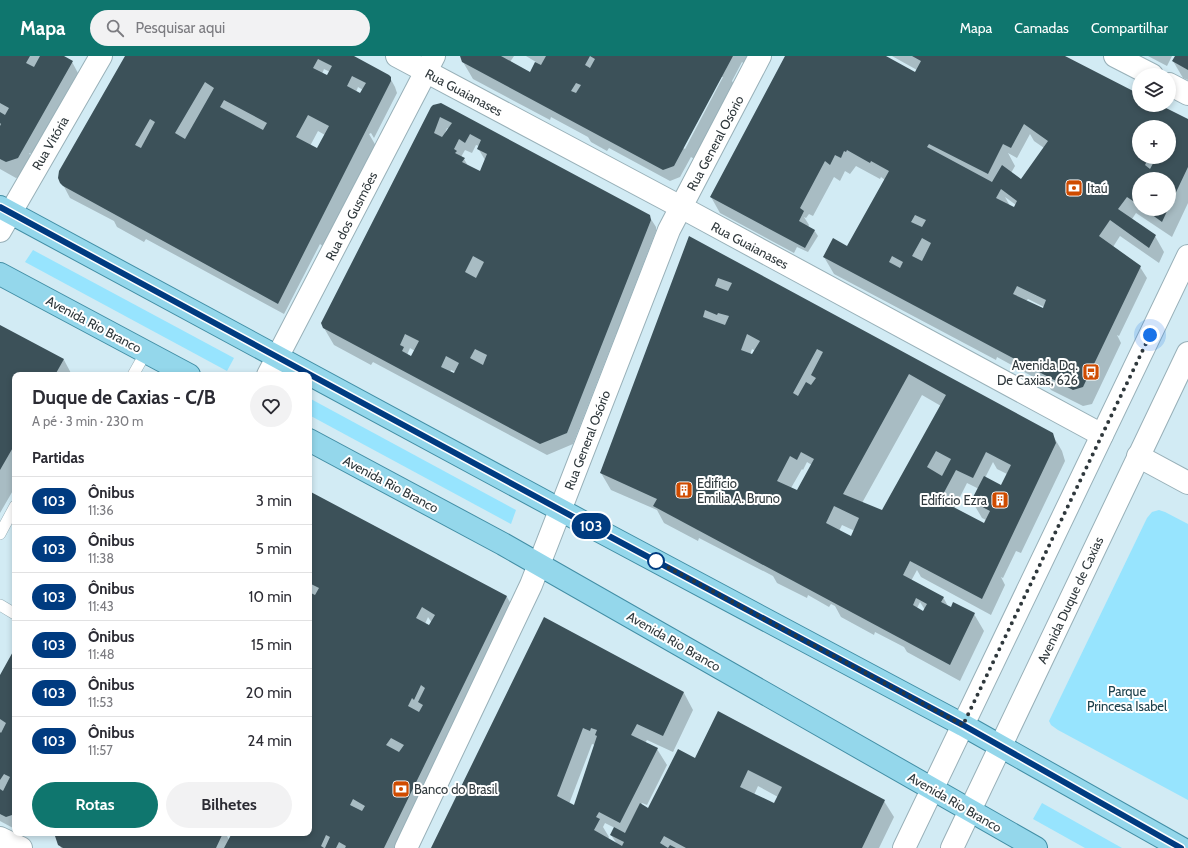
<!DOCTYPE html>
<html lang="pt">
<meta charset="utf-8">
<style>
body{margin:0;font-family:Cabin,sans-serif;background:#f2f2f3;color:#2b2b33;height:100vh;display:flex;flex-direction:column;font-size:15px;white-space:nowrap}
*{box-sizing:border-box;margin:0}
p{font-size:13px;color:#7c7c81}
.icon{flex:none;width:22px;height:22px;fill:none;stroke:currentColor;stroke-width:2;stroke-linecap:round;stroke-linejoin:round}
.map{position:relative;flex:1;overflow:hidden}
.side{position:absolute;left:12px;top:316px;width:300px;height:464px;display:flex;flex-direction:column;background:#fff;border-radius:8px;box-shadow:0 2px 6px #0003}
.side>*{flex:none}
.badge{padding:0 8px;border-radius:13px;font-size:14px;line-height:26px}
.buttons{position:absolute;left:1132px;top:12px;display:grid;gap:8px}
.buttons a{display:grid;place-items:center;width:44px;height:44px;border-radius:50%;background:#fff;box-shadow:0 2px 6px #0003;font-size:20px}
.you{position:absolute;width:20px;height:20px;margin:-10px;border:3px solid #fff;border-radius:50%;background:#1a73e8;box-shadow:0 0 0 6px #1a73e833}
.map>.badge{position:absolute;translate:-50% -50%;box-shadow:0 0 0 2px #fff}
h2{padding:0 20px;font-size:15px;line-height:36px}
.round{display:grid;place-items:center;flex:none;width:42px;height:42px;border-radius:21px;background:#f2f2f3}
.head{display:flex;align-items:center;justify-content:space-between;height:68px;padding:0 20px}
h1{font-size:19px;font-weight:700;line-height:30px}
.button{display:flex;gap:8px;margin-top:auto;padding:8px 20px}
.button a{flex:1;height:46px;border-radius:24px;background:#0f766e;color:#fff;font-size:16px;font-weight:700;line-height:46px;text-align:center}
.button a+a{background:#f2f2f3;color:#2b2b33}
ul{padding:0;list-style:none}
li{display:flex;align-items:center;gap:12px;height:48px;padding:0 20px;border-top:1px solid #e1e1e2}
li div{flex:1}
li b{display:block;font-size:15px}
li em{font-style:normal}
li .badge{min-width:44px;font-weight:700;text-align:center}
header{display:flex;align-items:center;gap:24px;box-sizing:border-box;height:56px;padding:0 20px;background:#0f766e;color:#fff}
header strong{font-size:19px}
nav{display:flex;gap:22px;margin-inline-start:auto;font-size:14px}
.search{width:280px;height:36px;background:#f2f2f3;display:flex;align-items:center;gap:10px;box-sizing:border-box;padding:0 14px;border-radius:22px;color:#7c7c81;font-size:15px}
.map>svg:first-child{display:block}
</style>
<header>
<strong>Mapa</strong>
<div class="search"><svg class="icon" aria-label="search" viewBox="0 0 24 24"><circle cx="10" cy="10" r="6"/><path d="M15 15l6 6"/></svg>Pesquisar aqui</div>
<nav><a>Mapa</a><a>Camadas</a><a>Compartilhar</a></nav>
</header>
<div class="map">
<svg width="1188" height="792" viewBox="0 0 1188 792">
<rect width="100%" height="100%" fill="#d2ebf4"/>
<g fill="#97e4fe">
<polygon points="33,194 234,302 227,315 25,206"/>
<polygon points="309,342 516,454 511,468 309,359"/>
<polygon points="1159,454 1165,456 1188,468 1188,744 1058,674 1051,669 1049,665 1147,462 1152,456"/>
<polygon points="1042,747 1122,792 1085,792 1033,763"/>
</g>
<g fill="#0003" fill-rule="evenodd">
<polygon points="0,0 62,0 72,6 78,17 32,98 29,97 34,105 27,118 16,122 0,113"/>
<path d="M126 0H351L389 20 395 31 397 37 374 82 371 77 369 78 376 90 324 191 320 188 284 258 146 183 144 186 117 171 114 165 70 142 60 123ZM324 13 330 16 327 21 322 18ZM358 31 363 34 361 39 356 36ZM318 75 325 79 317 94 310 90Z"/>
<path d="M461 0H514L510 6 530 17 536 6 526 0H751L746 9 742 6 732 25 735 30 696 104 691 101 680 121 670 125 609 92 607 95 591 86 588 81 551 61 550 64 473 23 463 6ZM721 21H723L685 93 683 92Z"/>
<path d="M786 0H883L916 17 917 14 892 0H1063L1139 39V49H1158L1188 64V147L1172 181 1136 157 1132 163 1155 180 1164 196 1159 207 1120 180 1113 191 1140 211 1147 222 1119 280 1117 279 1121 287 1092 348 1083 350 1051 334 1048 329 997 301 996 304 834 218 824 201 848 191 885 124 881 121 880 123 856 110 850 118 845 115 840 125 834 121 813 160 809 158 806 162 804 161 809 169 808 171 814 174 818 180 808 196 797 191 794 197 720 157 711 141ZM1139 71H1169V101H1139ZM1030 78 1034 85 1044 92 1021 124 1011 117 1015 110 1008 97 1017 102ZM1139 123H1169V153H1139ZM1005 141 1016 149 1014 153 1010 150ZM1028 243 1044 251 1043 253 1026 245Z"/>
<polygon points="1148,0 1172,0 1167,10"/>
<polygon points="1176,0 1188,0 1188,24 1183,22 1173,5"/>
<path d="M432 52 649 160 656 171V175L627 250 630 256 620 280 616 278 573 388 547 399 373 306 371 309 334 289 324 272ZM447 72 449 73 447 78 445 77ZM476 89 479 90 478 92 485 104 480 116 468 110 464 103 461 101 465 94 472 97ZM410 292 415 295 412 301 407 299ZM451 314 455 316 454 318 450 316Z"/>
<path d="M690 182 1052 378 1062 395 1065 405 1021 497 1016 495 1003 522 1001 521 1005 529 991 559 921 521 917 514 911 525 943 541 949 552 974 558 984 575 960 625 907 596 904 591 875 576 874 579 841 561 835 550 831 548 829 551 808 539 807 542 777 527 773 520 699 482 698 485 664 467 657 454 611 434 601 417ZM752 293 756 295 753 300 750 299ZM922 339 941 350 882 456 862 447ZM807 406 812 409 797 435 791 432 802 413 803 414ZM993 406 997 413 1007 418 1001 430 985 422ZM967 427 979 433 972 445 982 462 986 464V469L954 453ZM842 469 855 475 852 481 839 475ZM920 546 925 554 924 556 917 552Z"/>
<polygon points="0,270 64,304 72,319 15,319 15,431 0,457"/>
<path d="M309 436 507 541 513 552 395 792H61L55 777H229L227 780 229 784 233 777H309ZM428 561 432 567 430 571 425 568Z"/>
<path d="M544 563 684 637 693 654 673 696 647 684 645 687 657 693 667 709 647 749 642 747 641 749 648 754 695 703 719 656 884 745 894 761 879 792H432ZM592 688 595 689 575 751 569 748ZM758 730 778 741 774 749 754 739ZM605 767 615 772 611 779 617 788 608 783 609 781 603 771Z"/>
<polygon points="15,594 15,771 13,772 0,765 0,622"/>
</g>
<g fill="#3c5159" fill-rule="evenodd">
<polygon points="0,0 30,0 26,7 34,11 40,0 64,0 73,5 18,102 6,106 0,103 0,70 1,68 0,67 0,56 5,59 9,52 0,47"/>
<path d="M125 0H354L389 19 391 21V25L278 248 63 130 60 127 58 122 59 115ZM318 3 332 10 327 19 313 12ZM352 20 366 27 360 37 347 30ZM205 26 214 32 185 83 175 77ZM224 44 267 67 263 74 220 51ZM308 59 329 70 317 92 296 81ZM150 63 155 66 141 92 135 89Z"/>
<path d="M460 0H501L530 16 535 6 541 9 546 0H733L674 110 663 114 462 6ZM590 0 595 3 590 12 585 9ZM576 27 581 29 576 37 571 35Z"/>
<path d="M785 0H886L915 16 921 5 912 0H1065L1139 38V49H1160L1188 63V111L1169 151V123H1139V149L1127 141 1118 153 1156 179 1149 192 1110 164 1099 180 1141 210 1083 331 1073 334 823 201 833 182 847 190 889 115 871 105 870 107 847 94 846 96 844 95 841 102 835 99 830 109 825 105 800 152 804 155 799 165 815 174 805 192 710 141ZM1024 68 1048 85 1021 123 1002 109 992 126 927 91 929 88 988 118 1003 88 1011 92ZM1139 71H1169V101H1154L1156 102 1150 113 1145 109 1149 101H1139ZM1001 133 1017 145 1014 151 996 142ZM915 159 926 164 922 171 911 166ZM922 182 931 187 922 205 912 200ZM892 200 903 206 900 212 889 206ZM1017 230 1046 244 1043 252 1013 238Z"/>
<polygon points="1175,0 1188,0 1188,14 1172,5"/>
<path d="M441 47 650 159 651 164 567 377 540 388 323 272 321 267 431 51 433 49ZM440 61 452 67 442 81 434 77ZM470 78 481 84 477 93 487 98 480 115 462 106 465 102 455 97 457 95 454 93 459 83 465 87ZM473 200 484 206 476 222 465 216ZM405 278 419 285 411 300 402 295 404 291 400 289ZM475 293 487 299 483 309 470 302ZM446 300 459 307 454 317 441 311Z"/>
<polygon points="1144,153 1168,153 1162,166"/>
<path d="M689 180 1053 377 1056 387 982 543 910 505 903 519 944 541 941 546 951 551 953 546 975 557 950 609 653 450 657 443 600 417ZM718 222 732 227 728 235 715 230ZM705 254 717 259 718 257 729 260 725 269 703 261ZM747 278 760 285 752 298 741 294ZM817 293 823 296 811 319 816 322 811 329 806 326 798 340 793 337ZM909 318 946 339 882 454 843 438ZM936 395 951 403 942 420 927 411ZM801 396 814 403 797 434 777 425 790 400 797 404ZM986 396 1011 409 1001 429 984 420 971 445 990 455 984 467 940 444 956 414 973 422ZM834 450 859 462 851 480 826 467ZM916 542 927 548 923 555 913 549Z"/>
<polygon points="0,269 64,303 55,319 15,319 15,388 0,414"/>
<path d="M309 435 507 540 384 792H345L346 790 339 786 336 792H325L330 781 326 779 321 790 324 792H224L232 777H309V651L310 648 309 647V536L315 539 319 532 309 527ZM422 551 435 559 429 569 416 562ZM421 629 425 632 418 646 423 649 419 656 408 650 412 642 414 644ZM391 682 404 689 399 696 386 689ZM353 743 365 750 362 755 350 749Z"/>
<path d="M544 561 684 636 663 680 637 668 631 679 658 692 620 767 599 756 596 761 600 763 594 774 622 790 624 786 610 779 614 771 625 777 640 747 648 752 678 693 695 702 718 655 885 744 862 792H686L664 780 660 787 668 792 670 789 676 792H431ZM583 672 590 675 591 672 597 674 595 679 597 680 574 749 557 740ZM748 714 782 731 774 747 740 731Z"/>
<polygon points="15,592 15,752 12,759 6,761 0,758 0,733 3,735 10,721 4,718 0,724 0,676 1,677 6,667 0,663 0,619"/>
<polygon points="54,777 223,777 216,792 63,792 58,789"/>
</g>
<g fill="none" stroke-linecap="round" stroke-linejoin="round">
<g stroke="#98b0b8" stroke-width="12">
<g id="lane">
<polyline points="133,319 146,296"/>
<polyline points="0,478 15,450"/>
<polyline points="0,549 15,558"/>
</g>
</g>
<g stroke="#98b0b8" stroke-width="24">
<g id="street">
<polyline points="397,0 692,157 1102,379"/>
<polyline points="1115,0 1152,19"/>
<polyline points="1169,28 1188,38"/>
<polyline points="268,319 434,0"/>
<polyline points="1138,400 1188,427"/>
<polyline points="0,782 21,792"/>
<polyline points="406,792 531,529 669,174 760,0"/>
</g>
</g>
<g stroke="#98b0b8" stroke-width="24">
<g id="secondary">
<polyline points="0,175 101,0"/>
<polyline points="904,792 1188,200"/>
<polyline points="952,792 1188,297"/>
</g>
</g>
<g stroke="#428ea5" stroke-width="24">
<g id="primary">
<polyline points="0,151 592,471 963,669 1181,792"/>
<polyline points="0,218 189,319"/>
<polyline points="309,384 503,488 1036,792"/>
</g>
</g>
<use href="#lane" stroke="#fff" stroke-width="11"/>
<use href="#street" stroke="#fff" stroke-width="22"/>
<use href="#secondary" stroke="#fff" stroke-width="22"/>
<use href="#primary" stroke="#94d7eb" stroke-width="22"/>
</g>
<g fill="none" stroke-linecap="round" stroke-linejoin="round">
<g stroke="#fff" stroke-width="9">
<polyline id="line" points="0,151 592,471 963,669 1181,792"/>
</g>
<use href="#line" stroke="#003b80" stroke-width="6"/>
<polyline stroke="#2f383c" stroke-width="4" stroke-dasharray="0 7.2" points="656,505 963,669 1150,279"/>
</g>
<defs>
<g id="bank-square" transform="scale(0.9)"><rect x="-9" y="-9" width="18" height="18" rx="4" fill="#cf4b00" stroke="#fff"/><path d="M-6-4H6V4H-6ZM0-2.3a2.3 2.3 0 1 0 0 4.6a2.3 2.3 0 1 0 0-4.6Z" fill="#fff"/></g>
<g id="bus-square" transform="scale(0.9)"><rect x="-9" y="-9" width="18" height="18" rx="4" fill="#cf4b00" stroke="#fff"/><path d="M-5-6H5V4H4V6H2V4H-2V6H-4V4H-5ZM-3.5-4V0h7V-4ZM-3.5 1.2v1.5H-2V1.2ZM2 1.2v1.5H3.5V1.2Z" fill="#fff"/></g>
<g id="building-square" transform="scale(0.9)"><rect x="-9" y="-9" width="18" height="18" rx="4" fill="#cf4b00" stroke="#fff"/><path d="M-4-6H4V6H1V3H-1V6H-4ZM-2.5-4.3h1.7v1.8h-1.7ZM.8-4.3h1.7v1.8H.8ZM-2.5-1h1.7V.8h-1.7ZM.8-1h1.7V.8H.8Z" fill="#fff"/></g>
</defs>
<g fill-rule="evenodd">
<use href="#bank-square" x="1074" y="132"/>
<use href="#bus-square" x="1091" y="316"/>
<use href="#building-square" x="684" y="434"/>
<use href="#building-square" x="1000" y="444"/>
<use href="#bank-square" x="401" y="733"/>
</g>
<circle fill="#fff" stroke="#003b80" stroke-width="2" cx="656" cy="505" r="8"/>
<g text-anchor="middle" stroke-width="4" stroke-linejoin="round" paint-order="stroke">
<g font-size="13" fill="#2f383c" stroke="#fff">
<text transform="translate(464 36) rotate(28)" y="5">Rua Guaianases</text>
<text transform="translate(50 87) rotate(-60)" y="5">Rua Vitória</text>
<text transform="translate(715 87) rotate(-62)" y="5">Rua General Osório</text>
<text transform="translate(351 160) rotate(-63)" y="5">Rua dos Gusmões</text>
<text transform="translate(750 189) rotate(28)" y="5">Rua Guaianases</text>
<text transform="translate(94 268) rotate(28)" y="5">Avenida Rio Branco</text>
<text transform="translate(587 384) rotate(-69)" y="5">Rua General Osório</text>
<text transform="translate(391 428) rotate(28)" y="5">Avenida Rio Branco</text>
<text transform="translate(1070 544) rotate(-65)" y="5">Avenida Duque de Caxias</text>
<text transform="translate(674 585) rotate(30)" y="5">Avenida Rio Branco</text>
<text transform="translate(955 746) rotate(30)" y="5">Avenida Rio Branco</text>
</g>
<g font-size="13" fill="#2f383c" stroke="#fff" text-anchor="start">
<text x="1087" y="137">Itaú</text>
<text x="1078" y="314" text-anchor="end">Avenida Dq.<tspan x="1078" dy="15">De Caxias, 626</tspan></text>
<text x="697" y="432">Edifício<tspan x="697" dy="15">Emilia A. Bruno</tspan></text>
<text x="987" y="449" text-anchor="end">Edifício Ezra</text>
<text x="414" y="738">Banco do Brasil</text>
</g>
<g font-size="13" fill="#1c404c" stroke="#fff">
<text x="1127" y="640">Parque<tspan x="1127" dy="15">Princesa Isabel</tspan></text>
</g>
</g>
</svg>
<div class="buttons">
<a><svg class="icon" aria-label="layers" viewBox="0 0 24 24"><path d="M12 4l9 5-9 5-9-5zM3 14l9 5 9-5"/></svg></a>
<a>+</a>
<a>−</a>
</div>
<div class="you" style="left:1150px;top:279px"></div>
<b class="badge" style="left:591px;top:470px;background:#003b80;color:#fff">103</b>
<section class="side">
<div class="head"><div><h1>Duque de Caxias - C/B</h1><p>A pé · 3 min · 230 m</p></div><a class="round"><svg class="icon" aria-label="heart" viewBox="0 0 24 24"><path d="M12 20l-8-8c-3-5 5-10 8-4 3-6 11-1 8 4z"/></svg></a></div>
<h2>Partidas</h2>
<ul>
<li><span class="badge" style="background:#003b80;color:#fff">103</span><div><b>Ônibus</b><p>11:36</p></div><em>3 min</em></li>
<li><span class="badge" style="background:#003b80;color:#fff">103</span><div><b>Ônibus</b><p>11:38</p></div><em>5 min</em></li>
<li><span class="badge" style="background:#003b80;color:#fff">103</span><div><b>Ônibus</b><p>11:43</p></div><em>10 min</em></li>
<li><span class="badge" style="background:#003b80;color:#fff">103</span><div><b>Ônibus</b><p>11:48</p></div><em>15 min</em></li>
<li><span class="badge" style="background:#003b80;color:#fff">103</span><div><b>Ônibus</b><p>11:53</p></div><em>20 min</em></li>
<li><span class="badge" style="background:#003b80;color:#fff">103</span><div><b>Ônibus</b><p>11:57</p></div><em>24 min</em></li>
</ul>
<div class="button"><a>Rotas</a><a>Bilhetes</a></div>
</section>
</div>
